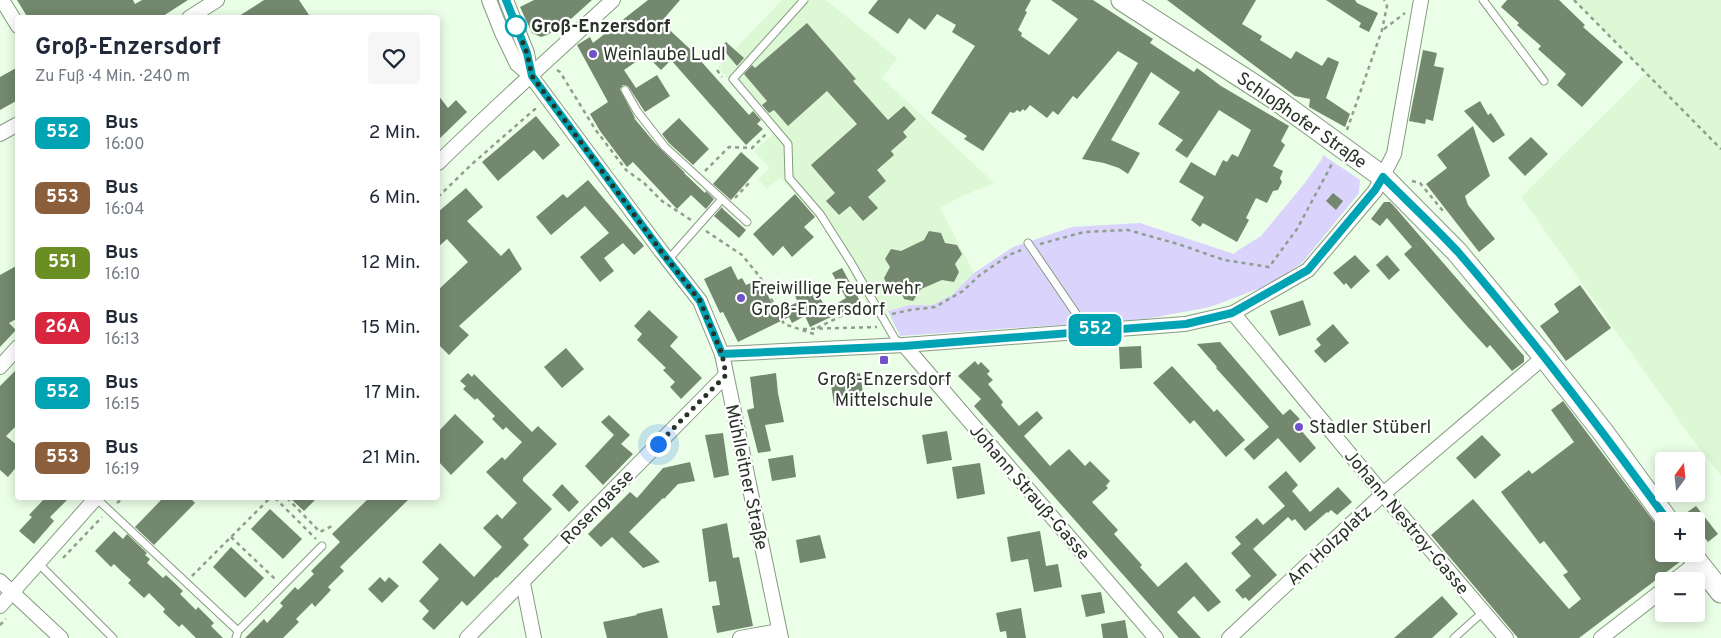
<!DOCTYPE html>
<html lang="de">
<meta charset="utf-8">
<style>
body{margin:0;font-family:Overpass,sans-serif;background:#f6f6f7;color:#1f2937;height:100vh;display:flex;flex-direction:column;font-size:19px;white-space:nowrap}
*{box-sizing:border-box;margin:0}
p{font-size:16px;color:#747a83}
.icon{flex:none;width:28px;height:28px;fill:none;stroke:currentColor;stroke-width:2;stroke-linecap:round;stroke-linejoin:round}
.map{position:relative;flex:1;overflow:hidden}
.side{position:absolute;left:15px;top:15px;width:425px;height:485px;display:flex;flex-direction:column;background:#fff;border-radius:5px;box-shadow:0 2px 12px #0003}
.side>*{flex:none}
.badge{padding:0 10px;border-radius:8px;font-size:18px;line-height:32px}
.needle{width:32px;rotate:15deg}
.controls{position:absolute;left:1655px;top:452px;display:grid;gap:10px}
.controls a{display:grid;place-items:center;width:50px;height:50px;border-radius:5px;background:#fff;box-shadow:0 2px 12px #0003;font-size:25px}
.you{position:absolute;width:25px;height:25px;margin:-12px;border:4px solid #fff;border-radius:50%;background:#1a73e8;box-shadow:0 0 0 8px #1a73e833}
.map>.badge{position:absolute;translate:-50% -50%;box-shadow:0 0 0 2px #fff}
.round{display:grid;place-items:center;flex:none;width:52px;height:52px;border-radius:5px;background:#f6f6f7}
.summary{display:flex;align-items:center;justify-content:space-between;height:85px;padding:0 20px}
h1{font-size:24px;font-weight:700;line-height:38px}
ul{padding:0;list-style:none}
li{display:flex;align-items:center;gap:15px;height:65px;padding:0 20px}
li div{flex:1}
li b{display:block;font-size:19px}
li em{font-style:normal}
li .badge{min-width:55px;font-weight:700;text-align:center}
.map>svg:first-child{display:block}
</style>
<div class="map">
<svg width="1721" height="638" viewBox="0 0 1721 638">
<rect width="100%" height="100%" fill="#ebfee7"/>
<g fill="#dcf8d5">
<polygon points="782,0 826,0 897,58 882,78 994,183 962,196 940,208 974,273 952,295 932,305 909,305 872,315 846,264 816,216 780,178 767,189 758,179 770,168 754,151 774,134 718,67"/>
<polygon points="1574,0 1721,0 1721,476 1688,433 1521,197 1646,73"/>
</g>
<polygon fill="#dad4fc" points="1323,155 1360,180 1359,193 1302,263 1266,286 1210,307 1146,319 900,336 888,311 909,305 932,305 952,295 974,273 1013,247 1072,227 1140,223 1234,254 1237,251 1261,236 1304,184 1322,159"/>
<g fill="#73886e">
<polygon points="17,0 133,0 135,4 142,0 188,0 160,18 28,18"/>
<polygon points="264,0 299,0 311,18 236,18"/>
<polygon points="534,0 592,0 562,27 547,35 541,37 532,33 520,7"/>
<polygon points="648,0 680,0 661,22 690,49 749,115 753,111 761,120 757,124 763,129 746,145 671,60 661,70 646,55 624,70 636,88 657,75 670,96 645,112 628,86 623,85 620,89 635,118 634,118 654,142 685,173 684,173 705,193 706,191 714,199 706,209 691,195 677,209 633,162 627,167 600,131 590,114 608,102 577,45 590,37 593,43"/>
<polygon points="878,0 1031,0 1025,11 1027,12 1018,30 1022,33 1021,36 1049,55 1078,19 1051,0 1093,0 1153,39 1150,43 1194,72 1197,68 1221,86 1289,126 1281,141 1285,145 1273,166 1283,171 1280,178 1282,182 1278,190 1273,191 1267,203 1256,198 1246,218 1249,220 1237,242 1203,223 1200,227 1191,220 1204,197 1179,182 1191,162 1215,176 1223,160 1227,162 1232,154 1238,157 1251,130 1219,110 1187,158 1175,150 1183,140 1158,124 1180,92 1151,72 1111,140 1140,153 1128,174 1119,168 1104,163 1082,159 1138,63 1118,51 1077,99 1073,96 1058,115 1053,111 1047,118 1030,105 1025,111 1023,109 1020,112 1017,110 1014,113 1010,112 983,151 964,139 967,136 931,113 975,46 952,32 956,25 937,14 925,30 909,18 898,34 868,13"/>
<polygon points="1167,0 1256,0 1242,24 1262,36 1260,40 1291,59 1296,51 1322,66 1328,57 1339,62 1326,98 1350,114 1345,127 1309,107 1310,99 1295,96"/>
<polygon points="1326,0 1355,0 1357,3 1378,13 1369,32 1359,27 1361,23"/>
<polygon points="1507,0 1559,0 1585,25 1583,27 1623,62 1582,107 1557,85 1566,74 1538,49 1541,46 1517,25 1519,23 1501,7"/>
<polygon points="807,23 856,79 853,81 888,120 904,106 916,119 903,132 907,137 891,151 894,155 877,170 886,181 868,197 878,208 863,221 850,206 839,215 826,201 835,193 811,165 857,124 827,91 788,126 774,110 769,113 762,105 767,101 744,74 752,65 755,68"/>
<polygon points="726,42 744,58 737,66 721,47"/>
<polygon points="1423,50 1437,53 1434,66 1444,68 1433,121 1426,119 1425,124 1409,121"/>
<polygon points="18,67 18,100 0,110 0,77"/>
<polygon points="438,95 448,108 456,100 467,112 438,140"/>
<polygon points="1480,101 1488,115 1491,113 1505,135 1493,143 1464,111"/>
<polygon points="536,116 560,145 543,160 534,150 498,181 482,162"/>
<polygon points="679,118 709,149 693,165 669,143 662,134"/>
<polygon points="1473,126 1490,176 1465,196 1468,205 1495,239 1479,252 1426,184 1447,168 1437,155"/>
<polygon points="1531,137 1548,154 1525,176 1508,158"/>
<polygon points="741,152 759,168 731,200 713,184"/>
<polygon points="588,180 644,246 634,255 623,243 604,258 614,271 600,282 580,257 609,233 585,206 551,235 536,217 563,194 567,198"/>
<polygon points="466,188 483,207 467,221 501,256 509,248 522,269 459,326 469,335 449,355 438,344 438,290 468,262 447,239 438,247 438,212"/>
<polygon points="1333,193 1343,201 1336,210 1326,201"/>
<polygon points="795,194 815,217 804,227 814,237 792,257 783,246 773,256 753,234"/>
<polygon points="1384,202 1390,202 1393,205 1524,356 1524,362 1512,371 1490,345 1487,348 1465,324 1404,254 1412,247 1387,218 1380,226 1371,219"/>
<polygon points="722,207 723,209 746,230 739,238 714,216"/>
<polygon points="929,231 941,233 945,243 957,245 962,254 955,264 959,272 954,282 942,280 921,289 913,301 904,299 900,289 888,287 884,278 890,267 885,259 891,249 901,251 924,240"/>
<polygon points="1355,255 1370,271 1351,289 1346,283 1344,285 1333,273"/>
<polygon points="1387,255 1400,270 1389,280 1376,265"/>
<polygon points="18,265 18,318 9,323 16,330 0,347 0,275"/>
<polygon points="731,266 738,280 742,278 746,285 760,279 776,312 798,302 791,288 805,282 811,294 816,291 831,317 810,327 805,316 792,323 789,317 738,342 723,312 720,313 704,279"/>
<polygon points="842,268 861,303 842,314 836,304 846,298 832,273"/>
<polygon points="1580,285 1611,328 1566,361 1540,326 1559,312 1554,304"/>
<polygon points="1303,300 1311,325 1279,336 1270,311"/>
<polygon points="649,310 678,337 670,346 702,378 681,399 670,387 675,382 663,370 666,368 637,340 642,334 634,326"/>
<polygon points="1333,324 1349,343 1325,363 1314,351 1321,345 1316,339"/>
<polygon points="1220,342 1283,415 1290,409 1300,419 1295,423 1316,448 1300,463 1278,438 1254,460 1244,449 1269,427 1216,368 1217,367 1197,344"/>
<polygon points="1141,346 1142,368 1120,369 1119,347"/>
<polygon points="566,348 584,369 562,388 544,367"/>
<polygon points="975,361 978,365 981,362 990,371 987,374 993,380 988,384 1003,402 1001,405 1019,426 1037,411 1043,418 1024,436 1050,466 1069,449 1085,466 1090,461 1110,481 1106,486 1108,488 1092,502 1118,530 1114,534 1142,565 1140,567 1158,587 1186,562 1221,602 1208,612 1194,596 1177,612 1201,638 1179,638 974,406 981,399 958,376"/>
<polygon points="1172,366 1214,412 1217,409 1245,440 1226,457 1194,420 1190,424 1153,383"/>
<polygon points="18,368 18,424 6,436 18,446 18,465 8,477 0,470 0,386"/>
<polygon points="468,373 472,377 474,374 532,432 538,426 557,444 523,478 523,481 552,509 523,539 529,545 497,578 496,577 467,606 462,601 434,630 422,619 429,611 419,601 439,579 422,562 440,543 474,577 502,547 483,528 497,514 502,519 517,503 486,472 502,457 505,460 522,442 506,427 503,430 492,419 495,416 477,398 475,400 463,389 466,386 460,381"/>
<polygon points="776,373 778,393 784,422 765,425 771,451 758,453 747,410 754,408 750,377"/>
<polygon points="860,373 864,399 834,404 830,378"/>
<polygon points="1563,401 1664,535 1664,554 1679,554 1681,561 1579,638 1518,638 1431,535 1473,499 1569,609 1581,599 1563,575 1568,572 1544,541 1540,544 1501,492 1529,470 1532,474 1574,442 1551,410"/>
<polygon points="455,414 484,442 451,475 438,461 438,432"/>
<polygon points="609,415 630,435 621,444 633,454 603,485 585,466 614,435 601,422"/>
<polygon points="947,431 952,460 927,464 922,435"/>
<polygon points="723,433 729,475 714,478 705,435"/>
<polygon points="1482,435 1501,455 1475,479 1456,458"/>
<polygon points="793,455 796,477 772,481 768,459"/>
<polygon points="690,462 695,481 678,484 664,499 663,498 629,532 660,562 643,568 612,537 601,547 588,534 630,492 637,498 663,468"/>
<polygon points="980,463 985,494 957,499 952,467"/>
<polygon points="1286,471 1298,485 1292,491 1310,512 1338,487 1352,502 1337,515 1331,510 1328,513 1327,512 1305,531 1295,519 1292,521 1288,517 1253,549 1277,575 1249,601 1245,597 1243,599 1235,590 1251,576 1231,553 1241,544 1235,537 1257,518 1263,525 1285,506 1268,487"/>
<polygon points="562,484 579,502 569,512 552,495"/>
<polygon points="45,498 69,498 50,517 54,521 34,544 19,531 32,517 29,515"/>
<polygon points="163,498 190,498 195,503 154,545 135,527"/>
<polygon points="290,498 317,498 304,511"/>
<polygon points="369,498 410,498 340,567 344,571 328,587 331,590 315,607 312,603 296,619 299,622 283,638 245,638 264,619 267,623 283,606 280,603 295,587 298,590 314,574 311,571 340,542 332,534"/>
<polygon points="1696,506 1718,534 1708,542 1696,527 1696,521 1692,521 1686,513"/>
<polygon points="270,509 302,539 283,559 251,529"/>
<polygon points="727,523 733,558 739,557 753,626 717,633 712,606 720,605 716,581 709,582 702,529"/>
<polygon points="114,531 123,539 127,534 147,553 145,555 150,559 147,563 163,578 166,575 183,591 180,594 196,610 198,607 214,623 211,626 223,638 196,638 182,624 179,627 163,612 165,609 149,593 144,598 128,583 131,580 122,572 114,564 111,567 95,551"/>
<polygon points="1040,531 1046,566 1058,564 1062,587 1034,592 1028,559 1011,562 1007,537"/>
<polygon points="820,535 826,558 800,563 796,540"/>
<polygon points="231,547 264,578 245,598 213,567"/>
<polygon points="380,577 385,582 389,577 399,586 382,603 368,589"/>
<polygon points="1101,592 1105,613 1086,617 1081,595"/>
<polygon points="1442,596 1458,614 1432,638 1394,638"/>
<polygon points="662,608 668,638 607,638 603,622 637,615 636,614"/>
<polygon points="1021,608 1026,638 1007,638 1006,631 1000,632 996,613"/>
<polygon points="1125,620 1128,638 1103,638 1101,624"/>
</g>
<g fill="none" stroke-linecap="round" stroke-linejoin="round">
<g stroke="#869b81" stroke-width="9">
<g id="lane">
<polyline points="804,0 733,79 788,144 789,178 820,214 850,261 895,339 902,344"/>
<polyline points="1483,0 1544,81"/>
<polyline points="625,90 637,111 665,147 747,222"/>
<polyline points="1028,243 1088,331"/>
<polyline points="668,260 722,199"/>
<polyline points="96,498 238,631"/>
<polyline points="38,563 113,638"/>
<polyline points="236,638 238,631 322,546"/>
<polyline points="1454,638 1483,612"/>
</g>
</g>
<g stroke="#869b81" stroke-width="16">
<g id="street">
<polyline points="2,0 18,26"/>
<polyline points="489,0 502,33 517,64 531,76 661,251 700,301 722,354 781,638"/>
<polyline points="506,0 527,53 531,76"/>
<polyline points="189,18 217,0"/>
<polyline points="0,134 18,124"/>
<path d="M438 163C495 107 554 54 613 0"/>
<polyline points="1233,313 1383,494 1506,638"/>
<polyline points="904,345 1156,638"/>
<polyline points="722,354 904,345 1185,324 1233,313 1308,270 1375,191 1394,154 1421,0"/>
<polyline points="0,367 18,347"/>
<polyline points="0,581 61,638"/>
<polyline points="1673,581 1698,562"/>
<polyline points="523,583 534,638"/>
<polyline points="0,606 96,498"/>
<polyline points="467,638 726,375"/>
<polyline points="740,638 779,631"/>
<polyline points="1229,638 1383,494 1544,357"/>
<polyline points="1601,638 1664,589"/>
</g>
</g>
<g stroke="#869b81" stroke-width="23">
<g id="primary">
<polyline points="1122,0 1274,98 1383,177 1457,252 1544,357 1603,432 1668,521"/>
<polyline points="1691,554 1721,592"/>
</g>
</g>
<g stroke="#909e8d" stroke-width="2.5" stroke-dasharray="4 4" stroke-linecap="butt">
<polyline points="1574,0 1721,149"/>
<polyline points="1384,29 1405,13"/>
<polyline points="557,70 560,72 595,129 626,170 644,183 662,201 691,220"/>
<polyline points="717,70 722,77"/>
<polyline points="1347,130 1382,30 1387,6 1384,0"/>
<polyline points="705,171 729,147 752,148 766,134"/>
<polyline points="1412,181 1420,183 1443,211"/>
<polyline points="438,197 472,164 535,109 535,105"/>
<polyline points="735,198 751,181"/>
<polyline points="706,231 742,255 760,277 784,324 817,335"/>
<polyline points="1040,244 1084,232 1128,230 1178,244 1224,260 1269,267 1297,229 1333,162"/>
<polyline points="892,314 910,310 935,307 963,291 980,275 1009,255 1021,250"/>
<polyline points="817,328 864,305"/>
<polyline points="803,329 877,327"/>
<polyline points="438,429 439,431"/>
<polyline points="275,498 316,539"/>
<polyline points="287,498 320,532 334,525"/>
<polyline points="117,503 123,498"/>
<polyline points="231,537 275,579"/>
<polyline points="63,558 102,517"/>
<polyline points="192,576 270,498"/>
<polyline points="0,625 6,619"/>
</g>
<use href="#lane" stroke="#fff" stroke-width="7"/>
<use href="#street" stroke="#fff" stroke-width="14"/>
<use href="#primary" stroke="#fff" stroke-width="21"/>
</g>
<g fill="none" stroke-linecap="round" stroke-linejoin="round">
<g stroke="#fff" stroke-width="11">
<path id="line" d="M506 0 527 53 532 76 661 251 700 301 722 354 904 346 1186 324 1232 313 1308 270 1375 190 1383 177C1408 202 1434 226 1458 252 1532 338 1601 429 1668 521"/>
</g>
<use href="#line" stroke="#00a3b4" stroke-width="8"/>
<polyline stroke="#293227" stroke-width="5" stroke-dasharray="0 9" points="516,26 527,53 532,76 661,251 700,301 722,354 726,375 658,444"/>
</g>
<circle fill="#fff" stroke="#00a3b4" stroke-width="2.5" cx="516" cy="26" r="10"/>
<g fill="#7351ca" stroke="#fff" stroke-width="2">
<circle cx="593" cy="54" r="5"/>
<circle cx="741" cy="298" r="5"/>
<rect x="879" y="355" width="10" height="10" rx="2.5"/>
<circle cx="1299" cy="427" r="5"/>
</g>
<g text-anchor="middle" stroke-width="4.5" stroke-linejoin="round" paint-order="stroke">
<g font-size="18" font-weight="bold" fill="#293227" stroke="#fff" text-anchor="start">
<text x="531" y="32">Groß-Enzersdorf</text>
</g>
<g font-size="18" fill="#293227" stroke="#fff" text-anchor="start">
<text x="603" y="60">Weinlaube Ludl</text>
<text x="751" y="294">Freiwillige Feuerwehr<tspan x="751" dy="21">Groß-Enzersdorf</tspan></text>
<text x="884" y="385" text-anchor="middle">Groß-Enzersdorf<tspan x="884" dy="21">Mittelschule</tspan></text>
<text x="1309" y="433">Stadler Stüberl</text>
</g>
<g font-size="18" fill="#293227" stroke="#fff">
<text transform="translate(1302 120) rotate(35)" y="6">Schloßhofer Straße</text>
<text transform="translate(747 477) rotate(78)" y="6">Mühlleitner Straße</text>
<text transform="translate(1030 492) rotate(49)" y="6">Johann Strauß-Gasse</text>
<text transform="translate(597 507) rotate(-46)" y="6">Rosengasse</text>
<text transform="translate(1407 522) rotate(50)" y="6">Johann Nestroy-Gasse</text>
<text transform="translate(1329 545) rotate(-43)" y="6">Am Holzplatz</text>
</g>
</g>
</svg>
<div class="controls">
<a><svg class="needle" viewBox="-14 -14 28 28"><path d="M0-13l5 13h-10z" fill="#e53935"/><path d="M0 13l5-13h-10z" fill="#747a83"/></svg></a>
<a>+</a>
<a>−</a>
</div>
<div class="you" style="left:658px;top:444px"></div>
<b class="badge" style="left:1095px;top:330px;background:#00a3b4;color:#fff">552</b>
<section class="side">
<div class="summary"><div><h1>Groß-Enzersdorf</h1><p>Zu Fuß · 4 Min. · 240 m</p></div><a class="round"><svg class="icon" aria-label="heart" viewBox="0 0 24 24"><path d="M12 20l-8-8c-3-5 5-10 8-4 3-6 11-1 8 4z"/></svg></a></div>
<ul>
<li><span class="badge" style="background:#00a3b4;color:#fff">552</span><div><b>Bus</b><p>16:00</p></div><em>2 Min.</em></li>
<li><span class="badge" style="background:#8b5e3c;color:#fff">553</span><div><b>Bus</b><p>16:04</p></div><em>6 Min.</em></li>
<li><span class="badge" style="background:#6b8e23;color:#fff">551</span><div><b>Bus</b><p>16:10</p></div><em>12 Min.</em></li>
<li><span class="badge" style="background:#d7263d;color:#fff">26A</span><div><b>Bus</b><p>16:13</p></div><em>15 Min.</em></li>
<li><span class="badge" style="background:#00a3b4;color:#fff">552</span><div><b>Bus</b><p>16:15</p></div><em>17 Min.</em></li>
<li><span class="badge" style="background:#8b5e3c;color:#fff">553</span><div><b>Bus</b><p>16:19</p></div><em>21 Min.</em></li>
</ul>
</section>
</div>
